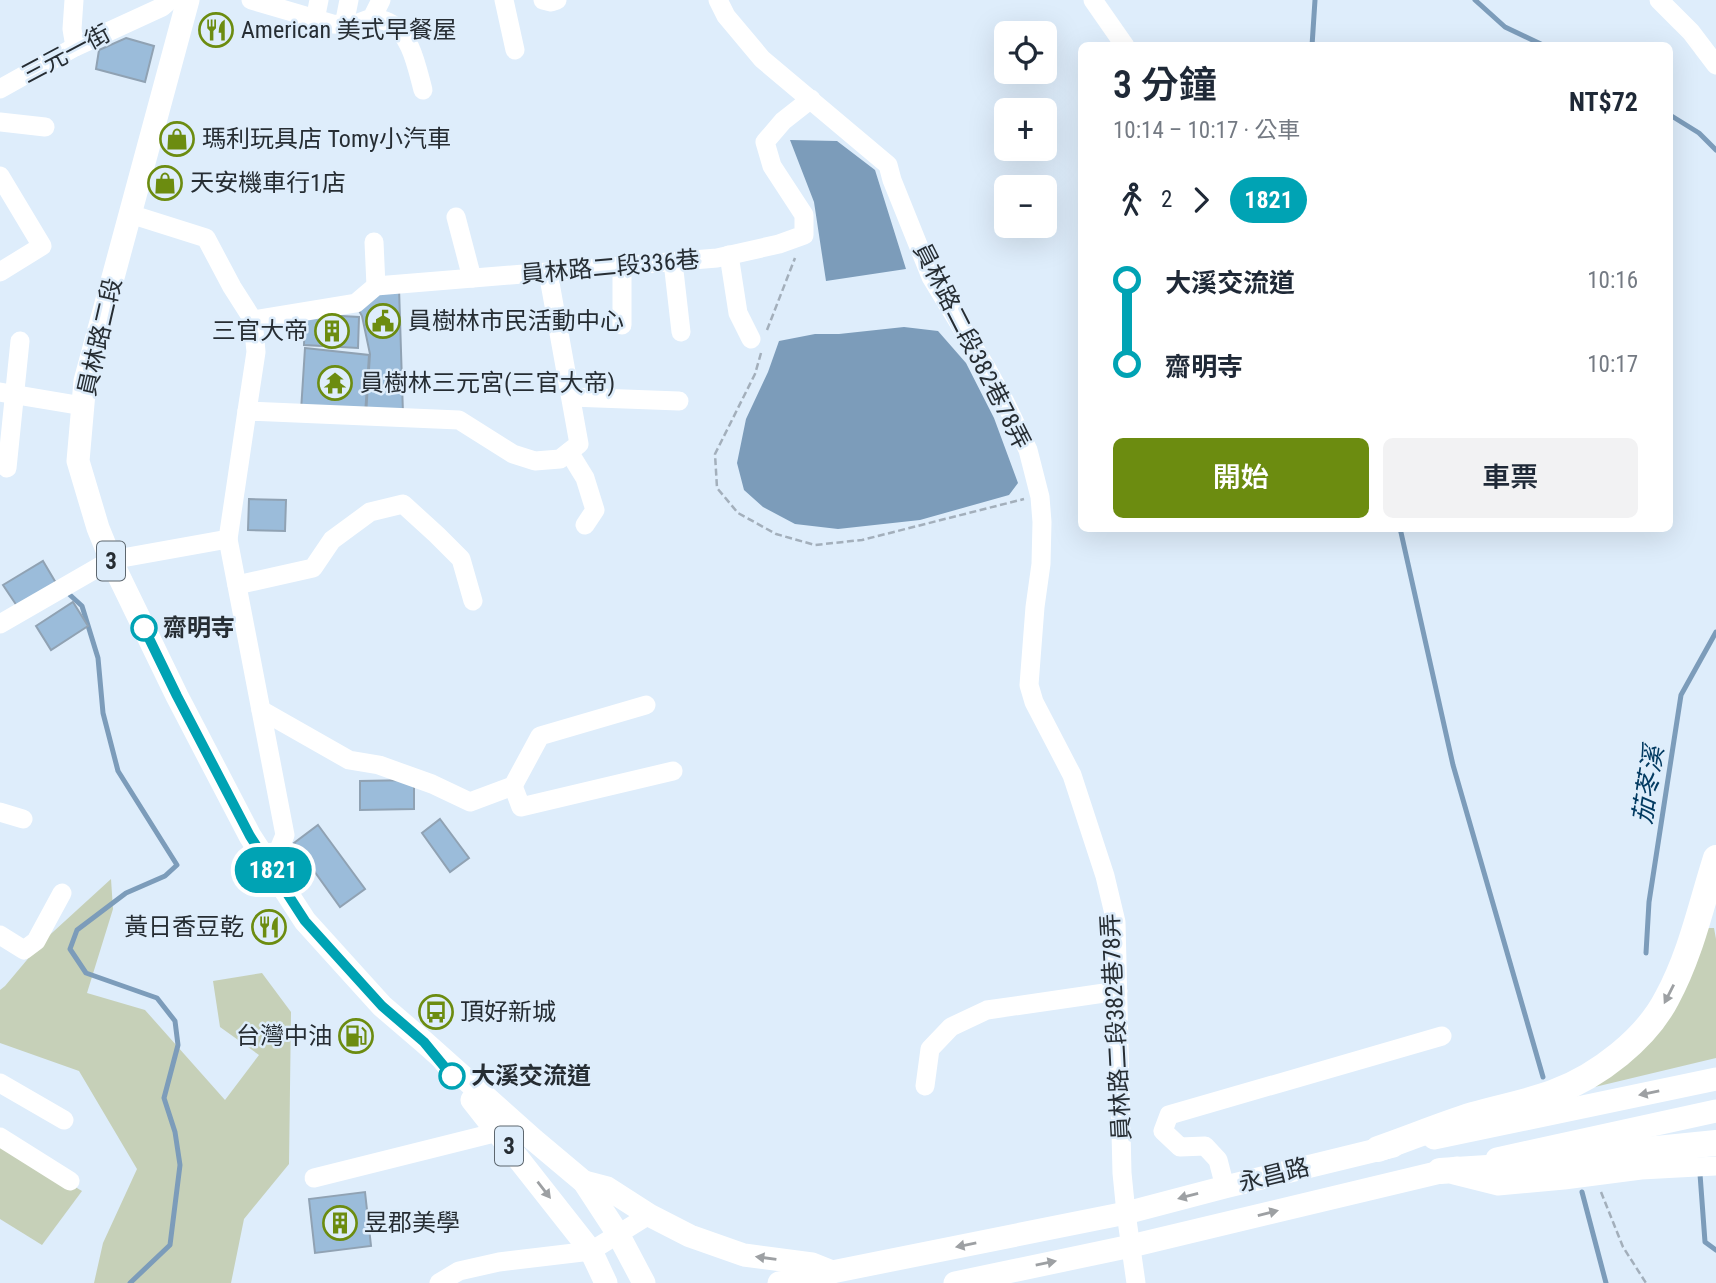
<!DOCTYPE html>
<html lang="zh-TW">
<meta charset="utf-8">
<style>
body{margin:0;font-family:"Roboto Condensed","Noto Sans TC",sans-serif;background:#f2f2f3;color:#1f2937;height:100vh;display:flex;flex-direction:column;font-size:26px;white-space:nowrap}
*{box-sizing:border-box;margin:0}
p{font-size:23px;color:#747a83}
.icon{flex:none;width:38px;height:38px;fill:none;stroke:currentColor;stroke-width:2;stroke-linecap:round;stroke-linejoin:round}
.map{position:relative;flex:1;overflow:hidden}
.side{position:absolute;left:1078px;top:42px;width:595px;height:490px;display:flex;flex-direction:column;background:#fff;border-radius:10px;box-shadow:0 7px 28px #0002}
.side>*{flex:none}
.badge{padding:0 14px;border-radius:23px;font-size:24px;line-height:46px}
.tools{position:absolute;left:994px;top:21px;display:grid;gap:14px}
.tools a{display:grid;place-items:center;width:63px;height:63px;border-radius:10px;background:#fff;box-shadow:0 7px 28px #0002;font-size:35px}
.map>.badge{position:absolute;translate:-50% -50%;box-shadow:0 0 0 4px #fff}
.legs{display:flex;align-items:center;gap:10px;height:77px;padding:0 35px;font-size:23px}
.legs p{margin-inline-start:auto}
.summary{display:flex;align-items:center;justify-content:space-between;height:119px;padding:0 35px}
h1{font-size:38px;font-weight:600;line-height:52px}
.cta{display:flex;gap:14px;margin-top:auto;padding:14px 35px}
.cta a{flex:1;height:80px;border-radius:10px;background:#6c8c10;color:#fff;font-size:28px;font-weight:600;line-height:80px;text-align:center}
.cta a+a{background:#f2f2f3;color:#1f2937}
ul{padding:0 35px;list-style:none}
li{display:flex;align-items:center;gap:24px;height:84px;font-size:26px}
li i{display:grid;place-items:center;width:10px;height:100%;margin:0 9px;background:currentColor}
li i::after{content:'';width:18px;height:18px;margin:-9px;border:5px solid;border-radius:50%;background:#fff}
li p{margin-inline-start:auto}
li:first-child i{background:linear-gradient(#0000 50%,currentColor 0)}
li:last-child i{background:linear-gradient(currentColor 50%,#0000 0)}
.map>svg:first-child{display:block}
</style>
<div class="map">
<svg width="1716" height="1283" viewBox="0 0 1716 1283">
<rect width="100%" height="100%" fill="#deedfb"/>
<g fill="#c6d0b8">
<polygon points="111,879 113,909 87,993 145,1010 225,1100 259,1055 220,1027 213,981 262,973 291,1012 289,1164 244,1219 231,1283 94,1283 103,1243 137,1169 79,1071 0,1043 0,990 5,986 42,942"/>
<polygon points="1705,928 1714,928 1716,939 1716,1058 1578,1091 1604,1076"/>
<polygon points="0,1142 82,1191 42,1245 0,1219"/>
</g>
<g fill="#7c9cba">
<polygon points="790,140 837,141 875,170 906,269 826,281 814,202"/>
<polygon points="904,327 938,331 966,363 994,418 1018,483 1009,495 920,520 838,529 795,524 763,507 744,490 737,463 746,419 768,372 779,341 815,334 839,334"/>
</g>
<g fill="none" stroke-linecap="round" stroke-linejoin="round">
<g stroke="#7c9cba" stroke-width="5">
<polyline points="1475,0 1505,27 1545,46"/>
<polyline points="1312,46 1315,0"/>
<polyline points="1670,115 1699,133 1716,150"/>
<polyline points="1400,528 1453,765 1543,1077"/>
<polyline points="70,595 82,606 98,658 103,713 118,771 177,865 165,876 126,893 77,930 70,949 86,973 157,998 175,1021 178,1045 164,1098 175,1132 180,1165 170,1245 130,1283"/>
<polyline points="1646,953 1649,902 1681,695 1716,632"/>
<polyline points="1700,1174 1705,1242 1716,1250"/>
<polyline points="1582,1192 1606,1283"/>
</g>
</g>
<g fill="#9bbcda" stroke="#90a2b3" stroke-width="2">
<polygon points="126,38 154,46 145,82 96,69 99,50"/>
<polygon points="399,288 403,414 366,415 370,354 362,316 357,307 377,290"/>
<polygon points="305,314 359,317 358,348 304,345"/>
<polygon points="305,348 369,355 365,415 301,411"/>
<polygon points="249,499 286,500 285,531 248,530"/>
<polygon points="43,561 56,583 17,606 3,585"/>
<polygon points="73,602 88,626 51,650 36,626"/>
<polygon points="414,780 414,809 360,810 360,781"/>
<polygon points="440,819 469,858 450,872 422,833"/>
<polygon points="318,825 365,889 340,907 294,843"/>
<polygon points="365,1192 371,1246 315,1253 309,1199"/>
</g>
<g fill="none" stroke-linecap="round" stroke-linejoin="round">
<g stroke="#a3afbb" stroke-width="2.5" stroke-dasharray="7 3.5" stroke-linecap="butt">
<polyline points="767,330 795,258"/>
<polyline points="761,353 755,374 715,454 717,488 738,513 776,534 815,545 862,540 1024,499"/>
<polyline points="1601,1192 1623,1247 1646,1283"/>
</g>
<g stroke="#fff" stroke-width="19">
<polyline points="74,0 72,29 75,47"/>
<polyline points="251,0 333,24 353,25 372,18 381,0"/>
<polyline points="504,0 515,50"/>
<polyline points="543,0 551,2 557,0"/>
<polyline points="718,0 726,16 762,59 888,165 892,180 931,277 987,369 1005,402 1028,450 1040,497 1042,522 1041,564 1035,607 1029,685 1034,702 1072,775 1105,876 1116,922 1122,1173 1126,1213 1136,1283"/>
<polyline points="1093,0 1125,46"/>
<polyline points="1659,0 1691,32 1716,65"/>
<path d="M372 18C377 19 383 20 388 22 411 33 417 68 423 90"/>
<polyline points="315,20 319,0"/>
<polyline points="344,25 349,0"/>
<polyline points="0,89 75,47 162,7 170,0"/>
<polyline points="0,122 45,127"/>
<polyline points="0,176 42,246 0,272"/>
<polyline points="130,214 206,238 232,287 253,320 256,352 247,411"/>
<polyline points="456,217 472,278"/>
<polyline points="374,242 376,286"/>
<polyline points="729,255 738,313 751,339"/>
<polyline points="673,262 681,332"/>
<polyline points="622,266 622,325"/>
<polyline points="253,320 356,303 376,286 717,258 779,244 804,235 804,215 772,166 765,142 783,121 811,99"/>
<polyline points="0,392 83,406"/>
<polyline points="571,397 679,401"/>
<polyline points="569,452 585,478 595,510 585,525"/>
<polyline points="7,468 20,341"/>
<polyline points="228,539 285,835 271,868"/>
<polyline points="237,585 313,568 332,540 370,512 403,504 437,535 461,559 473,601"/>
<polyline points="0,624 111,560 228,539 247,411 459,420 513,454 535,461 560,459 579,444 548,272"/>
<polyline points="261,710 349,760 379,765 432,784 470,802 513,786 540,736 646,705"/>
<polyline points="513,786 521,807 673,771"/>
<polyline points="0,812 23,819"/>
<polyline points="0,935 24,950 36,941 62,893"/>
<polyline points="0,1083 64,1120"/>
<polyline points="925,1086 930,1049 951,1027 987,1010 1118,991"/>
<polyline points="0,1137 70,1181"/>
<polyline points="1454,1175 1498,1186 1564,1180 1641,1170 1716,1166"/>
<polyline points="314,1178 498,1132"/>
<polyline points="1225,1187 1218,1160 1205,1146 1180,1147 1163,1131 1169,1115 1442,1036"/>
<polyline points="439,1283 459,1271 499,1262 591,1251 649,1215"/>
</g>
<g stroke="#fff" stroke-width="23">
<polyline points="188,0 85,381 78,461 98,528 111,560 177,696 250,836 305,921 382,1006 424,1042 534,1140 584,1182 618,1234 644,1283"/>
<polyline points="472,1100 591,1251 606,1283"/>
<polyline points="1434,1138 1716,1079"/>
<polyline points="1497,1159 1716,1111"/>
<polyline points="584,1182 607,1188 649,1215 690,1236 744,1255 812,1264 832,1272"/>
<polyline points="779,1283 811,1279 832,1272 1126,1213 1225,1187 1393,1146"/>
<polyline points="955,1283 1131,1246 1457,1168"/>
</g>
<g stroke="#fff" stroke-width="26">
<path d="M1378 1149C1410 1138 1441 1125 1473 1115 1500 1107 1529 1102 1555 1092 1598 1076 1646 1039 1667 998 1691 954 1701 905 1716 858"/>
<polyline points="1440,1171 1536,1165 1587,1156 1716,1143"/>
</g>
</g>
<defs><path id="oneway-solid" d="M-6-.8H1V-3.2L6.5 0L1 3.2V.8H-6Z" transform="scale(1.75)"/></defs>
<g fill="#9da0a3">
<use href="#oneway-solid" transform="translate(1669 994) rotate(117)"/>
<use href="#oneway-solid" transform="translate(1649 1093) rotate(168)"/>
<use href="#oneway-solid" transform="translate(544 1190) rotate(52)"/>
<use href="#oneway-solid" transform="translate(1188 1196) rotate(165)"/>
<use href="#oneway-solid" transform="translate(1268 1213) rotate(-14)"/>
<use href="#oneway-solid" transform="translate(966 1245) rotate(169)"/>
<use href="#oneway-solid" transform="translate(766 1258) rotate(-172)"/>
<use href="#oneway-solid" transform="translate(1046 1263) rotate(-11)"/>
</g>
<g fill="none" stroke-linecap="round" stroke-linejoin="round">
<g stroke="#fff" stroke-width="16">
<polyline id="line-1" points="144,628 177,696 250,836 305,921 382,1006 424,1042 452,1076"/>
</g>
<use href="#line-1" stroke="#00a3b4" stroke-width="10"/>
</g>
<defs>
<g id="restaurant-ring" transform="scale(1.75)"><circle r="9.5" fill="#deedfb" stroke="#6c8c10" stroke-width="1.5"/><path d="M-5-6h1v4h1v-4h1v4h1v-4h1v5L-1.5 .5V6h-2V.5L-5-1ZM5-6V6H3V1.5H1.5Q1.5-4 5-6Z" fill="#6c8c10"/></g>
<g id="shop-ring" transform="scale(1.75)"><circle r="9.5" fill="#deedfb" stroke="#6c8c10" stroke-width="1.5"/><path d="M-5-2.5h2.3a2.7 3.5 0 0 1 5.4 0H5L5.5 6h-11ZM-1.5-2.5h3a1.5 2.3 0 0 0-3 0Z" fill="#6c8c10"/></g>
<g id="civic-ring" transform="scale(1.75)"><circle r="9.5" fill="#deedfb" stroke="#6c8c10" stroke-width="1.5"/><path d="M-.6-6.5H3V-4.5H.6V-3L4-1V1h2V6H-6V1h2V-1L-.6-3ZM-1.2 2.5V6h2.4V2.5Z" fill="#6c8c10"/></g>
<g id="building-ring" transform="scale(1.75)"><circle r="9.5" fill="#deedfb" stroke="#6c8c10" stroke-width="1.5"/><path d="M-4-6H4V6H1V3H-1V6H-4ZM-2.5-4.3h1.7v1.8h-1.7ZM.8-4.3h1.7v1.8H.8ZM-2.5-1h1.7V.8h-1.7ZM.8-1h1.7V.8H.8Z" fill="#6c8c10"/></g>
<g id="temple-ring" transform="scale(1.75)"><circle r="9.5" fill="#deedfb" stroke="#6c8c10" stroke-width="1.5"/><path d="M0-6L5-2H3V0L6.5 2.5H4V6H1.5V3h-3V6H-4V2.5H-6.5L-3 0V-2H-5Z" fill="#6c8c10"/></g>
<g id="bus-ring" transform="scale(1.75)"><circle r="9.5" fill="#deedfb" stroke="#6c8c10" stroke-width="1.5"/><path d="M-5-6H5V4H4V6H2V4H-2V6H-4V4H-5ZM-3.5-4V0h7V-4ZM-3.5 1.2v1.5H-2V1.2ZM2 1.2v1.5H3.5V1.2Z" fill="#6c8c10"/></g>
<g id="fuel-ring" transform="scale(1.75)"><circle r="9.5" fill="#deedfb" stroke="#6c8c10" stroke-width="1.5"/><path d="M-5.5-6h7V0h2V4h1.3V-2.5L3-4.5l.8-.8L6-3V5H2.5V1h-1V6h-7ZM-4.2-4.7v3.2H.2V-4.7Z" fill="#6c8c10"/></g>
</defs>
<g fill-rule="evenodd">
<use href="#restaurant-ring" x="216" y="30"/>
<use href="#shop-ring" x="177" y="139"/>
<use href="#shop-ring" x="165" y="183"/>
<use href="#civic-ring" x="383" y="321"/>
<use href="#building-ring" x="332" y="331"/>
<use href="#temple-ring" x="335" y="383"/>
<use href="#restaurant-ring" x="269" y="927"/>
<use href="#bus-ring" x="436" y="1012"/>
<use href="#fuel-ring" x="356" y="1036"/>
<use href="#building-ring" x="340" y="1223"/>
</g>
<g fill="#fff" stroke="#00a3b4" stroke-width="3.5">
<circle cx="144" cy="628" r="12"/>
<circle cx="452" cy="1076" r="12"/>
</g>
<g text-anchor="middle" stroke-width="5" stroke-linejoin="round" paint-order="stroke">
<g fill="#deedfb" stroke="#5d676f" stroke-width="2">
<rect x="97" y="541.5" width="28" height="39" rx="5"/>
<rect x="495" y="1126.5" width="28" height="39" rx="5"/>
</g>
<g font-size="23" font-weight="bold" fill="#262d33">
<text x="111" y="569">3</text>
<text x="509" y="1154">3</text>
</g>
<g font-size="24" fill="#262d33" stroke="#deedfb" text-anchor="start">
<text x="241" y="38">American 美式早餐屋</text>
<text x="202" y="147">瑪利玩具店 Tomy小汽車</text>
<text x="190" y="191">天安機車行1店</text>
<text x="408" y="329">員樹林市民活動中心</text>
<text x="308" y="339" text-anchor="end">三官大帝</text>
<text x="360" y="391">員樹林三元宮(三官大帝)</text>
<text x="244" y="935" text-anchor="end">黃日香豆乾</text>
<text x="460" y="1020">頂好新城</text>
<text x="332" y="1044" text-anchor="end">台灣中油</text>
<text x="364" y="1231">昱郡美學</text>
</g>
<g font-size="24" fill="#262d33" stroke="#deedfb">
<text transform="translate(66 54) rotate(-28)" y="8">三元一街</text>
<text transform="translate(610 267) rotate(-5)" y="8">員林路二段336巷</text>
<text transform="translate(100 337) rotate(-77)" y="8">員林路二段</text>
<text transform="translate(972 346) rotate(63)" y="8">員林路二段382巷78弄</text>
<text transform="translate(1116 1027) rotate(-93)" y="8">員林路二段382巷78弄</text>
<text transform="translate(1274 1175) rotate(-14)" y="8">永昌路</text>
</g>
<g font-size="24" font-weight="bold" fill="#262d33" stroke="#deedfb" text-anchor="start">
<text x="163" y="636">齋明寺</text>
<text x="471" y="1084">大溪交流道</text>
</g>
<g font-size="26" font-style="italic" fill="#023a61" stroke="#deedfb">
<text transform="translate(1648 785) rotate(-81)" y="9">茄苳溪</text>
</g>
</g>
</svg>
<div class="tools">
<a><svg class="icon" aria-label="locate" viewBox="0 0 24 24"><circle cx="12" cy="12" r="6"/><path d="M12 2v4M12 18v4M2 12h4M18 12h4"/></svg></a>
<a>+</a>
<a>−</a>
</div>
<b class="badge" style="left:273px;top:870px;background:#00a3b4;color:#fff">1821</b>
<section class="side">
<div class="summary"><div><h1>3 分鐘</h1><p>10:14 – 10:17 · 公車</p></div><b>NT$72</b></div>
<div class="legs"><svg class="icon" aria-label="walk" viewBox="0 0 24 24"><circle cx="13" cy="4" r="2"/><path d="M13 8l-2 6 4 7M11 14l-3 7M7 12l3-4h3l4 4"/></svg>2<svg class="icon" aria-label="forward" viewBox="0 0 24 24"><path d="M9 5l7 7-7 7"/></svg><b class="badge" style="background:#00a3b4;color:#fff">1821</b></div>
<ul>
<li><i style="color:#00a3b4"></i><b>大溪交流道</b><p>10:16</p></li>
<li><i style="color:#00a3b4"></i><b>齋明寺</b><p>10:17</p></li>
</ul>
<div class="cta"><a>開始</a><a>車票</a></div>
</section>
</div>
